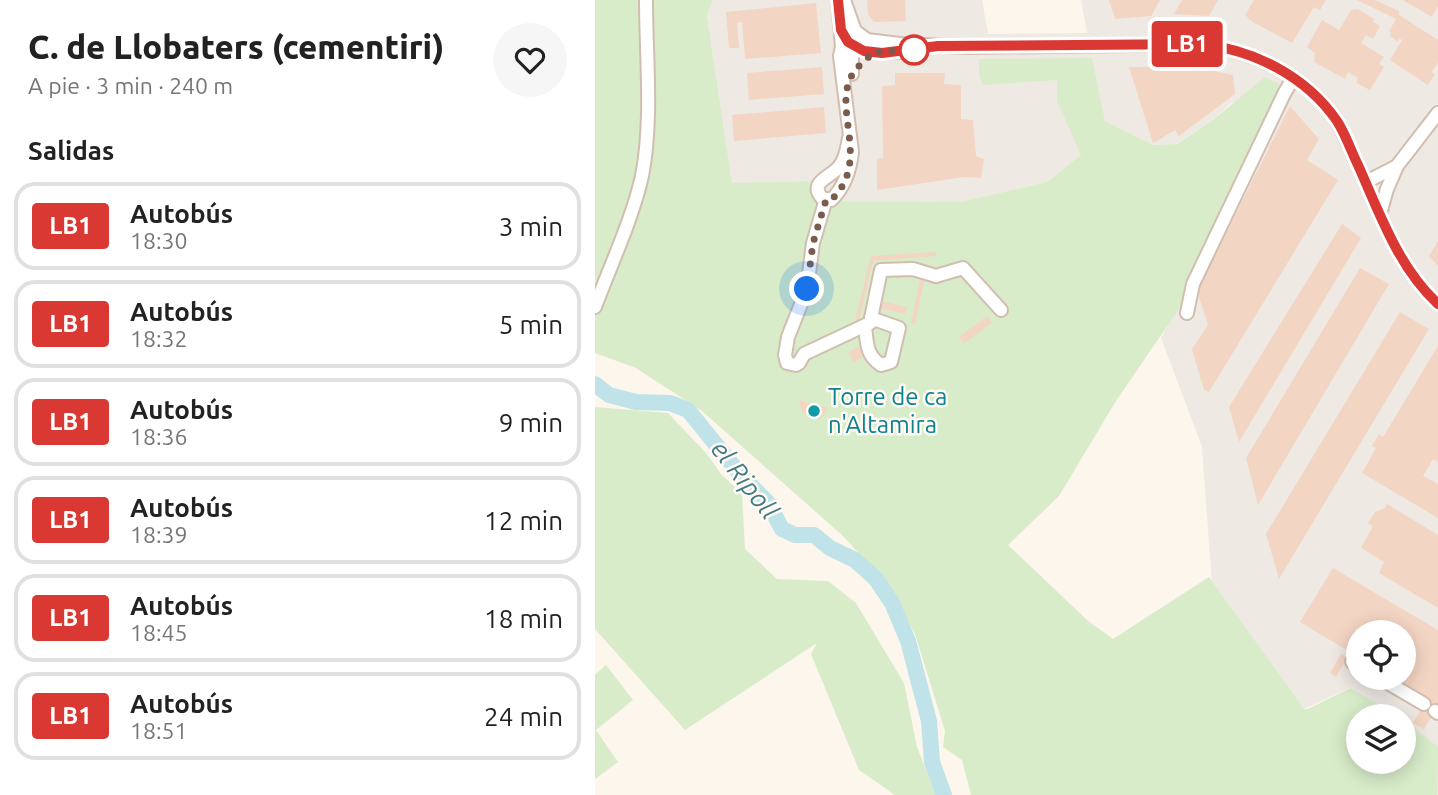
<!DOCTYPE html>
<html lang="es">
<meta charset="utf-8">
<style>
body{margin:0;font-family:Ubuntu,sans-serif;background:#f6f6f6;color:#222;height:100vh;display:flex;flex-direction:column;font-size:26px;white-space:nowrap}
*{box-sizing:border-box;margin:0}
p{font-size:23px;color:#767676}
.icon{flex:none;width:38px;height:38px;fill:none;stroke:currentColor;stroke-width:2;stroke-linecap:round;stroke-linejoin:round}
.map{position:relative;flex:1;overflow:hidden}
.panel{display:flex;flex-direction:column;background:#fff;width:595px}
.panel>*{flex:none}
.badge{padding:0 14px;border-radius:5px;font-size:24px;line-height:46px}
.controls{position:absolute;left:751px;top:620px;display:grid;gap:14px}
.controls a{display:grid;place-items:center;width:70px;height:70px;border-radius:50%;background:#fff;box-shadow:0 4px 18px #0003;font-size:35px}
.you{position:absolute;width:35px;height:35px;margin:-18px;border:5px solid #fff;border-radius:50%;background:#1a73e8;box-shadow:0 0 0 10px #1a73e833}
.map>.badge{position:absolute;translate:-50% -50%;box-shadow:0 0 0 4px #fff}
h2{padding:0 28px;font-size:26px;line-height:63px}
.round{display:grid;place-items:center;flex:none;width:74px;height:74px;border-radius:37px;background:#f6f6f6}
.headline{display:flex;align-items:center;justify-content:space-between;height:119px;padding:0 28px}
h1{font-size:33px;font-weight:800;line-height:52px}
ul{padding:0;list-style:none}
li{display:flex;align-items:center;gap:21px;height:88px;margin:0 14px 10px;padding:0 14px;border:4px solid #e0e0e0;border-radius:21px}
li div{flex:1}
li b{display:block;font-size:26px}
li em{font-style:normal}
li .badge{min-width:77px;font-weight:700;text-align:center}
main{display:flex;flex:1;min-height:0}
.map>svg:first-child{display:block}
</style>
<main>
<section class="panel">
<div class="headline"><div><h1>C. de Llobaters (cementiri)</h1><p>A pie · 3 min · 240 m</p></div><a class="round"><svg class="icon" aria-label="heart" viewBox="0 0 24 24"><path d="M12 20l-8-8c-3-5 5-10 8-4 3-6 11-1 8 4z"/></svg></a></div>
<h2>Salidas</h2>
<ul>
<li><span class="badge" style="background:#da3832;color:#fff">LB1</span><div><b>Autobús</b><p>18:30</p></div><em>3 min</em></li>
<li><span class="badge" style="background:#da3832;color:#fff">LB1</span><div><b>Autobús</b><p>18:32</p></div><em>5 min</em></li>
<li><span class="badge" style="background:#da3832;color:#fff">LB1</span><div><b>Autobús</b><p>18:36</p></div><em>9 min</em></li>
<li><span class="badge" style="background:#da3832;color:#fff">LB1</span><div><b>Autobús</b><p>18:39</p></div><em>12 min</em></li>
<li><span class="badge" style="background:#da3832;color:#fff">LB1</span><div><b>Autobús</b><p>18:45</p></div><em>18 min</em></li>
<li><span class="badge" style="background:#da3832;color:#fff">LB1</span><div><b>Autobús</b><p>18:51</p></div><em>24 min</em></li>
</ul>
</section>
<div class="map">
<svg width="843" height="795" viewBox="0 0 843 795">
<rect width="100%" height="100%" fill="#fdf6ec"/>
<path fill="#efe9e4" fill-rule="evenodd" d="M118 0H387L393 34 492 33 486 0H843V795H837L809 726 808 716H794L754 688 709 709 617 584 607 447 566 338 696 90 636 103 619 119 581 144 558 145 509 121 493 150 452 182 365 202 223 201 215 181 137 184 112 16ZM763 632H808V677H763Z"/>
<g fill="#d8ecc9">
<polygon points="0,0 118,0 112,16 137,183 216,181 223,201 365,202 452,182 486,155 462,101 462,80 388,85 384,75 384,59 497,58 510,121 558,145 582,144 619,119 670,77 696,90 588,303 521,401 464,496 413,545 492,620 518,639 614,577 709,709 713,709 755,688 804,716 763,716 763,761 808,761 809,720 843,747 842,795 376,795 367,760 348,747 350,731 320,634 291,583 248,536 107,411 41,368 0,353"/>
<polygon points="0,407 73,413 111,453 126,474 147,494 150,549 182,579 233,581 261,603 309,683 322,747 341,795 300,795 264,770 216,654 222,643 90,730 0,629"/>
<polygon points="11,665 38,700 1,730 23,762 0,779 0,675"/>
</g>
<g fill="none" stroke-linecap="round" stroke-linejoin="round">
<polyline stroke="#bfe3e8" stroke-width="16" points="0,384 14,395 41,402 75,403 93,410 145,474 173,503 187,529 200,535 219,535 235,548 260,560 281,579 297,603 313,641 334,721 337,762 349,795"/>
</g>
<g fill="#f3d5c3">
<polygon points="272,0 310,0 311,21 279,22 273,14"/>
<polygon points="514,0 565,0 556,16 520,19"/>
<polygon points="587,0 623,0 614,16 579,14"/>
<polygon points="659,0 731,0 725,10 719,7 697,43 658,22 650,15"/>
<polygon points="762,0 780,0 804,11 804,15 843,40 843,63 836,72 840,74 833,85 795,60 807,40 804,38 803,42 795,36 796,33 794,31 801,19"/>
<polygon points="808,0 843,0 843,6 837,17"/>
<polygon points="221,3 226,53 150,59 147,22 142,23 144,48 134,48 131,12"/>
<polygon points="763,9 779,19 778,22 785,26 778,39 771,35 766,43 789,57 784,64 789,67 775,90 761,83 763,78 753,72 750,79 719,62 720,53 712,47 727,20 744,30 756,10"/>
<polygon points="227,67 229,94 154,100 152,73"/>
<polygon points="534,67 600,67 638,75 640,94 584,136 580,130 558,143"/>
<polygon points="300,73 350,73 349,84 366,85 366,119 378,120 381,156 389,159 386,178 369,177 282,190 282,159 288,158 287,86 300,85"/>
<polygon points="695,106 724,139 712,160 743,180 614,392 609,390 597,349 613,325 602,291"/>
<polygon points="229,107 231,133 139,141 137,115"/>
<polygon points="747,224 766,238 644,442 634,407"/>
<polygon points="843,241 843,266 834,256"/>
<polygon points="341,252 341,256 278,261 264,321 260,320 276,256"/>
<polygon points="765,268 794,284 663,505 651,458"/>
<polygon points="325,280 329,281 320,324 316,323"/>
<polygon points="286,301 312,307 310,314 284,308"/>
<polygon points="805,312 834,329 684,579 671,534"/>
<polygon points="392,316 397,323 369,344 364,337"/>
<polygon points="263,346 269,356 259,363 253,353"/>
<polygon points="843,346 843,462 838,459 828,476 843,484 843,518 767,473 781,448 777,446 784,434 788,437"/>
<polygon points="204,400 233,408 225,419 207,413"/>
<polygon points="792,504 843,535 843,608 784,573 789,562 766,548 778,526 773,523 780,512 790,508"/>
<polygon points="738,568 843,630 843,706 829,729 818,723 832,699 796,677 808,677 808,632 763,632 763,657 705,622"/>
<polygon points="746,654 752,657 741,677 735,673"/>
</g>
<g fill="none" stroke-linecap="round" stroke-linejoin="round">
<g stroke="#d1beb0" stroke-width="16">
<g id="minor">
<path d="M243 0 247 47 245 56 257 152C255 170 250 187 236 200L227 198C214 183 233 178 242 169 250 161 252 149 254 138"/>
<path d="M249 0 260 31 272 40 305 44 374 47 605 44C658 50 712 76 742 121 750 135 756 151 763 165 785 214 803 267 843 304"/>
<path d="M247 32C262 57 289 53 315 51"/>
<polyline points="257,40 257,74"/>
<polyline points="771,182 802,166 843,113"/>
<polyline points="231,199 218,243 212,289 193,337 190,355 192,363 201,365 204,363 209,354 275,323 286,270 318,269 341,276 368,268 406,310"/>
<polyline points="785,214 792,189 802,166"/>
<path d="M0 307C16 264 37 220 47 176 58 119 51 58 51 0"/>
<polyline points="592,313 598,284 689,94 698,78"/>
<path d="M270 326C272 343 271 355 286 365L296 362 304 328 276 318"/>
<polyline points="757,662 763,666"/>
<polyline points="783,677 829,704"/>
<polyline points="840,711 843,713"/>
</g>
</g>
<use href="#minor" stroke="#fff" stroke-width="12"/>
</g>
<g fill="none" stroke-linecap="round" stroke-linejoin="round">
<g stroke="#fff" stroke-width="16">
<path id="line" d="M243 0 246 30 253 42 269 51 287 53 343 46 606 44C659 50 711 76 742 121 751 135 756 151 763 165 785 214 803 267 843 304"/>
</g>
<use href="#line" stroke="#da3832" stroke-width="10"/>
<path stroke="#7a5c4d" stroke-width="7" stroke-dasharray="0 12.6" d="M212 289 218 243 231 200H236C281 158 228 100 265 65 269 61 276 54 282 52 293 50 309 52 319 50"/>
</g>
<circle fill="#fff" stroke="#da3832" stroke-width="3.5" cx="319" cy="50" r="14"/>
<circle fill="#0f9aa8" stroke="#fffaf3" stroke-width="2.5" cx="219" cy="411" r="7"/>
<g text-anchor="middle" stroke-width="5" stroke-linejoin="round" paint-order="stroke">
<g font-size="24" fill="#0d838f" stroke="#fffaf3" text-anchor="start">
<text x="233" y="405">Torre de ca<tspan x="233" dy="28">n'Altamira</tspan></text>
</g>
<g font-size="26" font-style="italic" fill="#437c86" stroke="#fffaf3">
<text transform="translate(150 480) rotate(52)" y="9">el Ripoll</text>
</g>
</g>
</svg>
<div class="controls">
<a><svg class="icon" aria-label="locate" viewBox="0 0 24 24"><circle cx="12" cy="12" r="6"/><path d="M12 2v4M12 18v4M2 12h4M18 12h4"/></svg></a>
<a><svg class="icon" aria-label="layers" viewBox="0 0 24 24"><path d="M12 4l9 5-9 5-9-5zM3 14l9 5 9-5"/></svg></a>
</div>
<div class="you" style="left:212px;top:289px"></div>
<b class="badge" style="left:592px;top:44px;background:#da3832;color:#fff">LB1</b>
</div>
</main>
